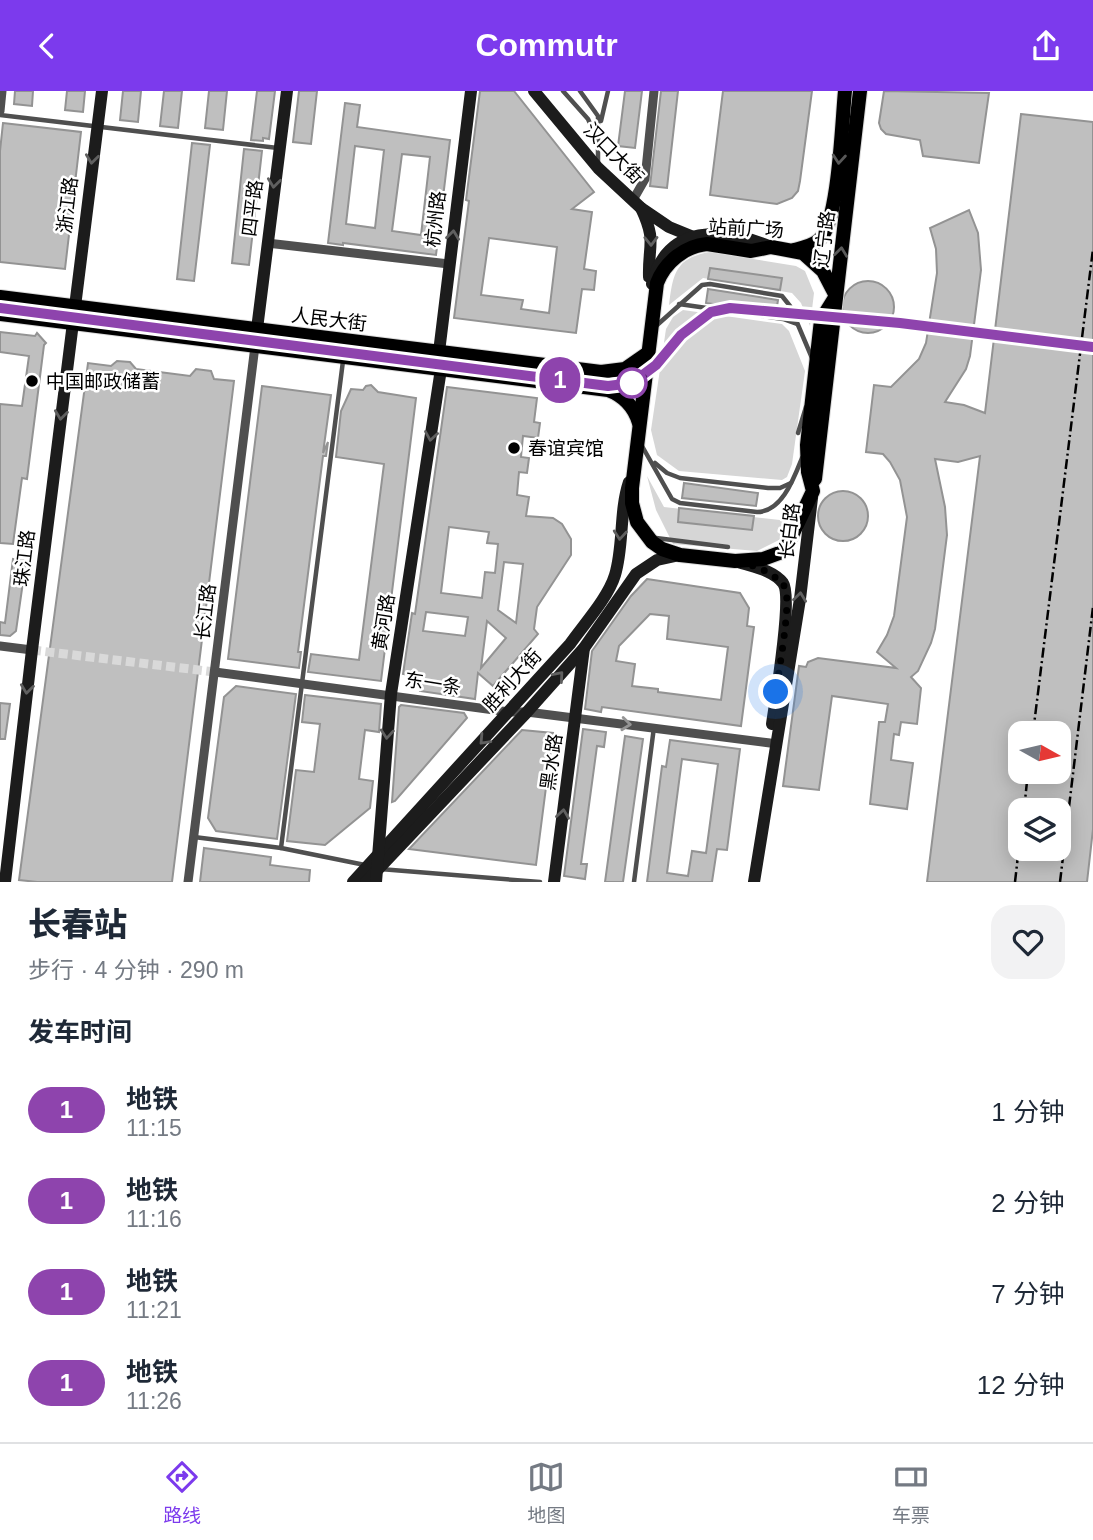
<!DOCTYPE html>
<html lang="zh">
<meta charset="utf-8">
<style>
body{margin:0;font-family:Helvetica,"Noto Sans SC",sans-serif;background:#f2f2f3;color:#1f2937;height:100vh;display:flex;flex-direction:column;font-size:26px;white-space:nowrap}
*{box-sizing:border-box;margin:0}
p{font-size:23px;color:#747a83}
.icon{flex:none;width:38px;height:38px;fill:none;stroke:currentColor;stroke-width:2;stroke-linecap:round;stroke-linejoin:round}
.map{position:relative;height:791px;overflow:hidden}
.drawer{display:flex;flex-direction:column;background:#fff;flex:1}
.drawer>*{flex:none}
.badge{padding:0 14px;border-radius:23px;font-size:24px;line-height:46px}
.needle{width:46px;rotate:98deg}
.controls{position:absolute;left:1008px;top:630px;display:grid;gap:14px}
.controls a{display:grid;place-items:center;width:63px;height:63px;border-radius:14px;background:#fff;box-shadow:0 4px 18px #0003;font-size:35px}
.you{position:absolute;width:35px;height:35px;margin:-18px;border:5px solid #fff;border-radius:50%;background:#1a73e8;box-shadow:0 0 0 10px #1a73e833}
.map>.badge{position:absolute;translate:-50% -50%;box-shadow:0 0 0 4px #fff}
h2{padding:0 28px;font-size:26px;line-height:63px}
.round{display:grid;place-items:center;flex:none;width:74px;height:74px;border-radius:21px;background:#f2f2f3}
.headline{display:flex;align-items:center;justify-content:space-between;height:119px;padding:0 28px}
h1{font-size:33px;font-weight:800;line-height:52px}
ul{padding:0;list-style:none}
li{display:flex;align-items:center;gap:21px;height:91px;padding:0 28px}
li div{flex:1}
li b{display:block;font-size:26px}
li em{font-style:normal}
li .badge{min-width:77px;font-weight:700;text-align:center}
header{display:flex;justify-content:space-between;align-items:center;height:91px;padding:0 28px;background:#7c3aed;color:#fff;font-size:32px;font-weight:800}
.tab-bar{display:flex;justify-content:space-around;align-items:center;height:98px;border-top:2px solid #e0e1e3;background:#fff;font-size:19px;color:#747a83}
.tab-bar a{display:grid;justify-items:center;gap:4px}
.tab-bar .on{color:#7c3aed}
.map>svg:first-child{display:block}
</style>
<header><svg class="icon" aria-label="back" viewBox="0 0 24 24"><path d="M15 5l-7 7 7 7"/></svg>Commutr<svg class="icon" aria-label="share" viewBox="0 0 24 24"><path d="M12 15V3M7 8l5-5 5 5M5 13v7h14v-7"/></svg></header>
<div class="map">
<svg width="1093" height="791" viewBox="0 0 1093 791">
<rect width="100%" height="100%" fill="#fff"/>
<g fill="#d6d6d6">
<path d="M710 161 796 175 805 180 814 202 810 235 801 212 792 202 703 187 669 214C673 183 675 167 710 161Z"/>
<polygon points="683,219 782,233 789,240 805,280 792,373 787,386 782,389 679,380 657,364 651,339 666,238 673,226"/>
<polygon points="647,385 664,416 780,429 798,411 779,449 757,460 673,453 656,419"/>
</g>
<g fill="#bfbfbf" stroke="#939393" stroke-width="2" fill-rule="evenodd">
<polygon points="15,0 33,0 32,15 14,13"/>
<polygon points="67,0 85,0 83,21 65,19"/>
<polygon points="123,0 141,0 138,31 120,29"/>
<polygon points="164,0 182,0 178,37 160,35"/>
<polygon points="209,0 227,0 223,39 205,37"/>
<polygon points="257,0 275,0 269,48 263,47 263,50 251,49"/>
<polygon points="299,0 317,0 311,53 293,51"/>
<path d="M480 0H514L594 101 572 118 592 121 584 178 596 180 594 199 582 198 576 242 454 227 469 110 466 109ZM489 147 557 156 549 222 521 218 523 209 481 204Z"/>
<polygon points="625,0 642,0 635,57 618,55"/>
<polygon points="661,0 678,0 667,97 650,95"/>
<polygon points="723,0 812,0 800,90 798,100 792,107 777,113 710,104"/>
<polygon points="884,0 989,2 979,72 923,65 920,49 886,43 881,38 879,32"/>
<path d="M345 12 360 14 357 36 450 49 436 164 343 152V154L328 152ZM355 55 384 59 375 137 346 133ZM402 63 430 66 421 144 392 140Z"/>
<path d="M1021 23 1093 31V738L1087 791H927L980 365 958 371 935 368 945 416 947 444 935 538 931 552 918 580 911 586 921 597 917 633 901 631 899 644 894 643 891 669 913 672 907 718 870 713 879 631H885L888 613 832 605 819 699 783 695 799 575 806 576 808 571 818 567 896 577 877 561 887 544 894 525 907 426 900 389 890 371 883 363 866 361 874 294 891 296 919 268 926 252 937 182 936 158 930 137 969 119 978 142 981 179 970 265 966 278 945 311 964 314 985 322ZM1020 642H1059V681H1020ZM1020 719H1059V758H1020Z"/>
<polygon points="3,32 81,41 65,178 0,171 0,60"/>
<polygon points="192,52 210,54 194,190 177,188"/>
<polygon points="244,58 262,60 249,174 232,172"/>
<polygon points="710,177 782,187 780,199 708,188"/>
<circle cx="868" cy="216" r="26"/>
<polygon points="708,198 778,209 776,222 706,212"/>
<polygon points="0,241 35,245 37,242 46,252 44,254 27,388 22,387 13,453 0,452 0,313 22,315 29,265 0,261"/>
<polygon points="117,270 130,271 136,278 190,285 196,278 211,280 214,288 234,290 172,791 37,791 19,789 88,272 111,275"/>
<polygon points="371,294 378,301 416,307 381,590 308,581 311,563 359,569 384,373 336,366 341,320 351,298 363,299 366,295"/>
<polygon points="262,295 331,304 323,362 328,351 326,365 323,365 298,561 301,561 299,577 228,568"/>
<path d="M447 296 537 307 534 331 540 332 538 347 523 345 521 366 529 367 527 382 519 381 517 404 529 406 526 425 553 427 562 433 571 448V464L537 516 534 538 538 543 493 595 478 582 475 608 420 600 421 586 403 583 412 522 415 523ZM449 436 489 441 487 452 498 453 495 482 485 481 482 507 441 502ZM504 471 523 473 516 532 498 519ZM426 521 468 526 465 545 423 540ZM487 530 506 547 481 577Z"/>
<polygon points="684,392 758,402 756,415 682,407"/>
<circle cx="843" cy="425" r="25"/>
<polygon points="679,417 754,425 752,439 678,431"/>
<polygon points="13,468 26,470 16,540 10,545 0,544 0,531 5,532"/>
<path d="M647 488 740 502 749 517 747 535 754 536 741 635 602 616 601 621 585 618 592 560 631 505ZM650 523 669 525 667 548 728 556 721 609 658 601V598L632 595 635 573 616 570 619 555Z"/>
<polygon points="236,595 296,603 277,748 216,740 208,727 224,606"/>
<polygon points="305,604 381,613 379,641 365,639 359,688 373,690 370,717 325,754 287,750 296,679 314,681 320,633 302,631"/>
<polygon points="0,612 10,613 5,648 0,648"/>
<polygon points="401,614 464,622 467,627 395,710 392,711 399,616"/>
<polygon points="583,638 606,641 604,656 597,655 581,773 587,773 585,788 564,785"/>
<polygon points="522,639 553,642 536,774 409,758"/>
<polygon points="625,645 643,648 623,791 605,791"/>
<path d="M670 649 740 658 727 759 717 758 712 791H647L662 675 666 676ZM682 668 718 673 706 762 692 760 688 785 667 782Z"/>
<polygon points="204,757 271,766 270,774 310,779 309,791 200,791"/>
</g>
<g fill="none" stroke-linecap="round" stroke-linejoin="round">
<polyline stroke="#d9d9d9" stroke-width="9" stroke-dasharray="9 4.5" stroke-linecap="butt" points="32,559 215,581"/>
<g stroke="#dbdbdb" stroke-width="16">
<g id="primary">
<path d="M707 153 751 160 771 156 803 162 823 180 836 205 821 229 807 354 808 381 813 400 787 455 782 461 763 468 735 470 680 464 662 458 652 451 637 431 632 412V397L657 192C665 171 685 155 707 153Z"/>
<path d="M794 159C802 157 812 155 819 149 839 133 842 28 845 0"/>
<polyline points="0,206 601,281 625,278 648,262"/>
<path d="M0 223 608 299C624 305 634 315 639 332"/>
<polyline points="815,388 860,0"/>
</g>
</g>
<g stroke="#4f4f4f" stroke-width="4.5">
<polyline points="563,0 588,28 596,46"/>
<polyline points="580,0 598,25 598,72"/>
<polyline points="0,24 278,57"/>
<polyline points="601,30 608,0"/>
<polyline points="679,213 783,228 797,233"/>
<polyline points="656,235 702,194 710,193 782,205 790,215 812,267"/>
<polyline points="798,342 806,316"/>
<path d="M642 355 672 408 680 412 757 421C782 421 794 387 802 367"/>
<polyline points="655,372 667,382 680,387 768,397 780,397 791,392"/>
<polyline points="656,447 728,456"/>
<polyline points="194,746 281,757 365,774"/>
<polyline points="281,757 343,270"/>
<polyline points="380,778 540,791"/>
<polyline points="634,791 654,636"/>
</g>
<g stroke="#4f4f4f" stroke-width="9">
<polyline points="0,20 2,0"/>
<polyline points="633,109 645,88 654,0"/>
<polyline points="267,152 449,173"/>
<polyline points="0,555 32,559"/>
<polyline points="215,581 509,621 527,621 770,652"/>
<polyline points="188,791 255,255"/>
</g>
<g stroke="#1c1c1c" stroke-width="12">
<polyline points="534,0 598,77 641,117"/>
<path d="M649 186C648 153 657 151 641 117L669 136 691 145"/>
<path d="M652 193C667 133 723 136 771 156"/>
<polyline points="257,238 287,0"/>
<polyline points="439,261 471,0"/>
<path d="M739 471C753 476 773 479 783 492 793 506 775 611 772 633"/>
<polyline points="5,791 32,559 102,0"/>
<path d="M353 791 570 553C584 533 608 507 615 484 624 454 619 421 629 391"/>
<polyline points="366,791 527,621 584,557 636,483 657,469 680,464"/>
<polyline points="376,791 391,603 441,278"/>
<polyline points="554,791 584,557"/>
<polyline points="754,791 800,508 812,407"/>
</g>
<use href="#primary" stroke="#000" stroke-width="14"/>
<g stroke="#000" stroke-width="2.5" stroke-dasharray="10 3.5 2 3.5" stroke-linecap="butt">
<polyline points="1033,642 1093,158"/>
<polyline points="1024,719 1028,681"/>
<polyline points="1015,791 1020,747"/>
<polyline points="1060,791 1093,516"/>
</g>
</g>
<defs><path id="oneway-chevron" d="M-2-3.5L2.5 0L-2 3.5" fill="none" stroke-width="1.6" stroke-linecap="round" stroke-linejoin="round" transform="scale(1.75)"/></defs>
<g stroke="#606060">
<use href="#oneway-chevron" transform="translate(92 68) rotate(97)"/>
<use href="#oneway-chevron" transform="translate(274 92) rotate(97)"/>
<use href="#oneway-chevron" transform="translate(453 144) rotate(-83)"/>
<use href="#oneway-chevron" transform="translate(651 150) rotate(89)"/>
<use href="#oneway-chevron" transform="translate(61 324) rotate(97)"/>
<use href="#oneway-chevron" transform="translate(431 345) rotate(99)"/>
<use href="#oneway-chevron" transform="translate(620 444) rotate(95)"/>
<use href="#oneway-chevron" transform="translate(800 506) rotate(-83)"/>
<use href="#oneway-chevron" transform="translate(559 585) rotate(-49)"/>
<use href="#oneway-chevron" transform="translate(27 598) rotate(97)"/>
<use href="#oneway-chevron" transform="translate(387 643) rotate(95)"/>
<use href="#oneway-chevron" transform="translate(484 649) rotate(133)"/>
<use href="#oneway-chevron" transform="translate(563 723) rotate(-82)"/>
</g>
<g stroke="#595959">
<use href="#oneway-chevron" transform="translate(839 68) rotate(95)"/>
<use href="#oneway-chevron" transform="translate(841 161) rotate(-83)"/>
</g>
<use stroke="#959595" href="#oneway-chevron" transform="translate(626 633) rotate(6)"/>
<g fill="none" stroke-linecap="round" stroke-linejoin="round">
<g stroke="#fff" stroke-width="16">
<polyline id="line" points="0,217 608,295 632,292 656,274 681,244 711,221 730,217 900,232 1093,256"/>
</g>
<use href="#line" stroke="#8e44ad" stroke-width="10"/>
<path stroke="#000" stroke-width="7" stroke-dasharray="0 12.6" d="M632 292 645 286 632 397C632 492 720 449 772 484 779 489 784 492 786 500 790 519 779 578 776 601"/>
</g>
<g fill="#000" stroke="#fff" stroke-width="2.5">
<circle cx="32" cy="290" r="7"/>
<circle cx="514" cy="357" r="7"/>
</g>
<circle fill="#fff" stroke="#8e44ad" stroke-width="3.5" cx="632" cy="292" r="14"/>
<g text-anchor="middle" stroke-width="5" stroke-linejoin="round" paint-order="stroke">
<g font-size="19" fill="#000" stroke="#fff">
<text transform="translate(614 62) rotate(46)" y="7">汉口大街</text>
<text transform="translate(67 114) rotate(-83)" y="7">浙江路</text>
<text transform="translate(252 117) rotate(-83)" y="7">四平路</text>
<text transform="translate(435 128) rotate(-83)" y="7">杭州路</text>
<text transform="translate(746 137) rotate(3)" y="7">站前广场</text>
<text transform="translate(824 148) rotate(-83)" y="7">辽宁路</text>
<text transform="translate(329 228) rotate(7)" y="7">人民大街</text>
<text transform="translate(789 440) rotate(-83)" y="7">长白路</text>
<text transform="translate(24 467) rotate(-83)" y="7">珠江路</text>
<text transform="translate(205 521) rotate(-83)" y="7">长江路</text>
<text transform="translate(383 531) rotate(-81)" y="7">黄河路</text>
<text transform="translate(512 589) rotate(-48)" y="7">胜利大街</text>
<text transform="translate(433 592) rotate(9)" y="7">东一条</text>
<text transform="translate(551 671) rotate(-82)" y="7">黑水路</text>
</g>
<g font-size="19" fill="#000" stroke="#fff" text-anchor="start">
<text x="46" y="297">中国邮政储蓄</text>
<text x="528" y="364">春谊宾馆</text>
</g>
</g>
</svg>
<div class="controls">
<a><svg class="needle" viewBox="-14 -14 28 28"><path d="M0-13l5 13h-10z" fill="#e53935"/><path d="M0 13l5-13h-10z" fill="#747a83"/></svg></a>
<a><svg class="icon" aria-label="layers" viewBox="0 0 24 24"><path d="M12 4l9 5-9 5-9-5zM3 14l9 5 9-5"/></svg></a>
</div>
<div class="you" style="left:776px;top:601px"></div>
<b class="badge" style="left:560px;top:289px;background:#8e44ad;color:#fff">1</b>
</div>
<section class="drawer">
<div class="headline"><div><h1>长春站</h1><p>步行 · 4 分钟 · 290 m</p></div><a class="round"><svg class="icon" aria-label="heart" viewBox="0 0 24 24"><path d="M12 20l-8-8c-3-5 5-10 8-4 3-6 11-1 8 4z"/></svg></a></div>
<h2>发车时间</h2>
<ul>
<li><span class="badge" style="background:#8e44ad;color:#fff">1</span><div><b>地铁</b><p>11:15</p></div><em>1 分钟</em></li>
<li><span class="badge" style="background:#8e44ad;color:#fff">1</span><div><b>地铁</b><p>11:16</p></div><em>2 分钟</em></li>
<li><span class="badge" style="background:#8e44ad;color:#fff">1</span><div><b>地铁</b><p>11:21</p></div><em>7 分钟</em></li>
<li><span class="badge" style="background:#8e44ad;color:#fff">1</span><div><b>地铁</b><p>11:26</p></div><em>12 分钟</em></li>
</ul>
</section>
<nav class="tab-bar">
<a class="on"><svg class="icon" aria-label="directions" viewBox="0 0 24 24"><path d="M12 3l9 9-9 9-9-9zM9 14v-3h6M13 9l2 2-2 2"/></svg>路线</a>
<a><svg class="icon" aria-label="map" viewBox="0 0 24 24"><path d="M3 6l6-2 6 2 6-2v14l-6 2-6-2-6 2zM9 4v14M15 6v14"/></svg>地图</a>
<a><svg class="icon" aria-label="tickets" viewBox="0 0 24 24"><path d="M3 7h18v10H3zM15 7v10"/></svg>车票</a>
</nav>
